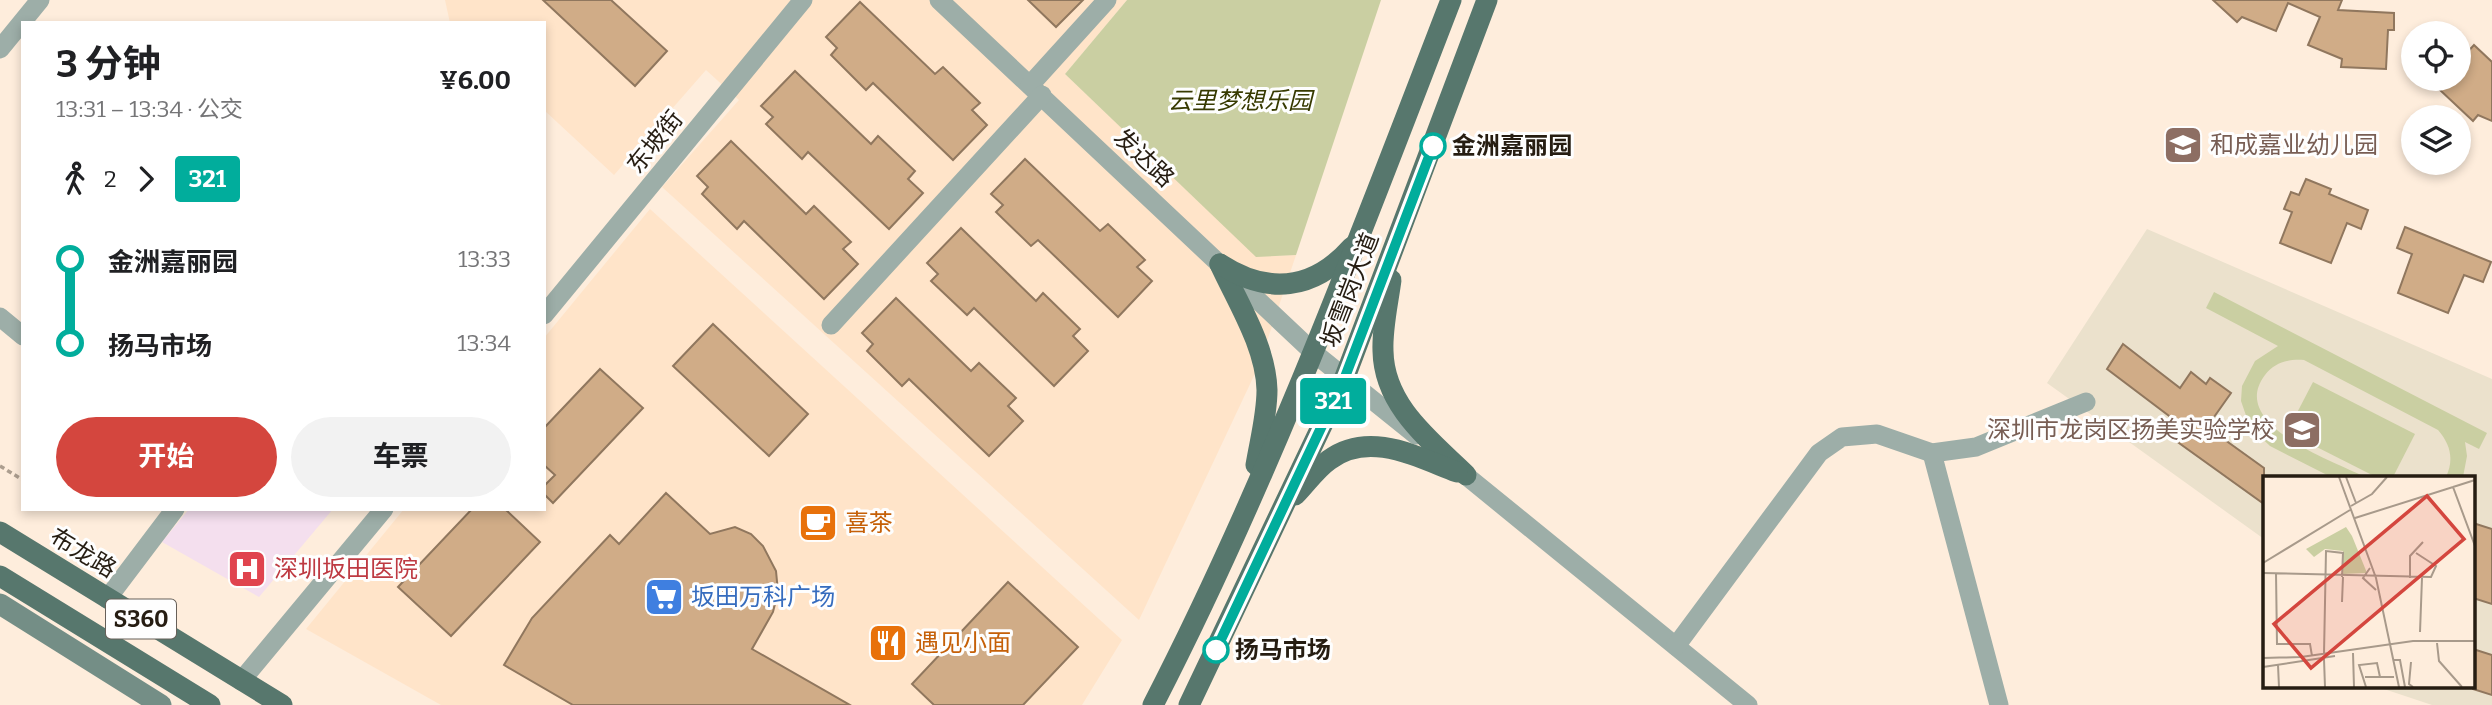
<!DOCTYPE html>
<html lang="zh">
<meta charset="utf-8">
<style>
body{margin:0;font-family:Bitter,"Noto Sans SC",serif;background:#f2f2f2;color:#202124;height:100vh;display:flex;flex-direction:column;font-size:26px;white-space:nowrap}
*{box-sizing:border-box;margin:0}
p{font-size:23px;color:#757577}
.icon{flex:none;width:38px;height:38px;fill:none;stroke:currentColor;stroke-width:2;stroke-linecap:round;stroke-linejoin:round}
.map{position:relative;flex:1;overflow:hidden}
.drawer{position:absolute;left:21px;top:21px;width:525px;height:490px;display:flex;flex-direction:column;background:#fff;border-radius:0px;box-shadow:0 4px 10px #0003}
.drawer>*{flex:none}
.badge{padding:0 14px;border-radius:5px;font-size:24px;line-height:46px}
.buttons{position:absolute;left:2401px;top:21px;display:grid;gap:14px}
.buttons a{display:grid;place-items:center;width:70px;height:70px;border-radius:50%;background:#fff;box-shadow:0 4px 10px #0003;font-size:35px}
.map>.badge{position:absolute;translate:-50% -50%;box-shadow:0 0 0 4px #fff}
.legs{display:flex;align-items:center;gap:10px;height:77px;padding:0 35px;font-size:23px}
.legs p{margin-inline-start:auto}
.headline{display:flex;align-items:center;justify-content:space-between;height:119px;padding:0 35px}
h1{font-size:38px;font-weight:700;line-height:52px}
.primary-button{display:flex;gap:14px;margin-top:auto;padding:14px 35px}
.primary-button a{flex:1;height:80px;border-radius:42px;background:#d4463e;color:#fff;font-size:28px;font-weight:700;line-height:80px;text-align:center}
.primary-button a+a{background:#f2f2f2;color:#202124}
ul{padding:0 35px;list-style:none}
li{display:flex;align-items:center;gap:24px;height:84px;font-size:26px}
li i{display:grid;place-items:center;width:10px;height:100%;margin:0 9px;background:currentColor}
li i::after{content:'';width:18px;height:18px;margin:-9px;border:5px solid;border-radius:50%;background:#fff}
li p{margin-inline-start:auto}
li:first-child i{background:linear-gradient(#0000 50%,currentColor 0)}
li:last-child i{background:linear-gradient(currentColor 50%,#0000 0)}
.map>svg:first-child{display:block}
</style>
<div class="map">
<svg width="2492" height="705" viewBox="0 0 2492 705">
<rect width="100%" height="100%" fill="#feeddc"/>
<g fill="#ffe4c9">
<polygon points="445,0 1127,0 1065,74 1256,256 1296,255 1259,365 1139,620 662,187 739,100 706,70 614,175 544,110 544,23 450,23"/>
<polygon points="650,209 1122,640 1082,705 441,705 306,629 404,509 544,509 544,338"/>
</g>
<polygon fill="#ebe1cc" points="2147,229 2492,379 2492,705 2432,705 2375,686 2473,686 2473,477 2264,477 2264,539 2047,383"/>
<polygon fill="#f4dfee" points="189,509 333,509 259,597 162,542"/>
<g fill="#cacfa2">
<polygon points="1127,0 1381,0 1296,255 1256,257 1065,74"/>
<path d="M2214 292 2487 433 2479 449 2465 442 2467 456 2463 477H2446C2454 460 2451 445 2438 430L2304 360C2289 359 2275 362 2265 375 2227 425 2333 461 2365 477H2331L2270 446 2250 427 2241 401 2242 386 2255 361 2278 346 2206 308Z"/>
<polygon points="2313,382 2415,434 2393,477 2376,477 2287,432"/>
</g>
<g fill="#d0ac87" stroke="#90775e" stroke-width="2">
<polygon points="543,0 611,0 667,51 635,86"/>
<polygon points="1028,0 1083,0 1056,27"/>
<polygon points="2213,0 2342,0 2338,10 2394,13 2394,30 2388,30 2386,69 2341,67 2342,59 2308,45 2320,17 2288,3 2276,31 2242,17 2237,22"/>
<polygon points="860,2 935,74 943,67 980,103 972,110 987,125 953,160 873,83 866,90 831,55 837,48 826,37"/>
<polygon points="2474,45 2492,62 2492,121 2478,115 2473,121 2440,90 2451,79 2459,79 2459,72 2467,63 2462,58"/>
<polygon points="795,71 871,144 878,136 915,171 908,179 923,193 889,229 808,152 802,159 766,124 773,117 761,106"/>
<polygon points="731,141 806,214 814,206 851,242 843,249 858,264 824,299 744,221 737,229 702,194 708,187 697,176"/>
<polygon points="1025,159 1100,231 1108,224 1145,260 1137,267 1152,281 1118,317 1038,240 1031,246 996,212 1003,205 991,194"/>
<polygon points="2306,179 2331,189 2329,194 2368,210 2361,229 2347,223 2331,263 2280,243 2292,212 2284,209 2291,192 2299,195"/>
<polygon points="2405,227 2491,262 2483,282 2464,275 2448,313 2398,293 2412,254 2397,248"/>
<polygon points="961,228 1036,301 1043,293 1080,329 1073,336 1088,351 1054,386 974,308 967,315 931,281 938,274 927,263"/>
<polygon points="896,298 971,371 979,363 1016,398 1008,406 1023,421 989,456 909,379 902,386 867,351 873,344 862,333"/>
<polygon points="713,324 808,414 769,456 673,366"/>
<polygon points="2123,344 2180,388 2191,372 2206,384 2210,378 2231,393 2207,427 2264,468 2264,504 2172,438 2181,425 2107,369"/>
<polygon points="600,369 643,408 553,503 544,494 544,486 555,475 544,465 544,428"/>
<polygon points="666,493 710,534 735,527 751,534 763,546 776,571 778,592 773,612 752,649 850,705 573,705 504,665 532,618 610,535 619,544"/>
<polygon points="472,509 505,509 540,542 451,636 398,587"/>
<polygon points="2473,523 2492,529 2492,604 2473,598"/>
<polygon points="1008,582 1078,647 1023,705 934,705 912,684"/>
<polygon points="2473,649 2492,655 2492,695 2473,689"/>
</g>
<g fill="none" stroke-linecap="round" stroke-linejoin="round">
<polyline stroke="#ac9e8f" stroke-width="3.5" stroke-dasharray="5 3.5" stroke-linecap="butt" points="0,466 23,480"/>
<g stroke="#9daea8" stroke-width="19">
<polyline points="939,0 1314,353 1416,435"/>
<polyline points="0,49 40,0"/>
<polyline points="1030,85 1107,0"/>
<polyline points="544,315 803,0"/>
<polyline points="0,317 23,336"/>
<polyline points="831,325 1042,95"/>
<polyline points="1932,453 1999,705"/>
<polyline points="1453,465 1748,705"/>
<polyline points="107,599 175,509"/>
<polyline points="1676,646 1819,453 1842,437 1877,434 1932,453 1976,447 2086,402"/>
<polyline points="241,681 384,509"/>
</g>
<polyline stroke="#748e86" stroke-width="21" points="0,604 161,705"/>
<g stroke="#57776d" stroke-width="21">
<path d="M1220 264C1238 303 1266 347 1267 390 1267 415 1260 441 1256 465"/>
<path d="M1220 264C1268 295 1313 291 1352 247"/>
<path d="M1391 280C1388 303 1382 328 1383 351 1384 406 1430 440 1466 475"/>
<path d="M1295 495C1306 484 1316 469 1329 460 1369 430 1417 457 1457 472"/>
<polyline points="0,532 282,705"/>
<polyline points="0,576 210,705"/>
<path d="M1153 705C1270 478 1359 238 1451 0"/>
<polyline points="1189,705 1345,377 1487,0"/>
</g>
</g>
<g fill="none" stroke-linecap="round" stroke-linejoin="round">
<g stroke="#fff" stroke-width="16">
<polyline id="line-1" points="1216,650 1345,377 1433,146"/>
</g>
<use href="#line-1" stroke="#01ad9c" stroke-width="10"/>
</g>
<defs>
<g id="school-square" transform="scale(2.0125)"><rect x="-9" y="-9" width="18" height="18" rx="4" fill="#8d6e63" stroke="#fefefe"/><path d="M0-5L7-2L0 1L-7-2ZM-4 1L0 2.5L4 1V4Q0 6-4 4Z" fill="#fff"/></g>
<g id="cafe-square" transform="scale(2.0125)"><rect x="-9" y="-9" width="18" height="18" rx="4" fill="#e8710a" stroke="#fefefe"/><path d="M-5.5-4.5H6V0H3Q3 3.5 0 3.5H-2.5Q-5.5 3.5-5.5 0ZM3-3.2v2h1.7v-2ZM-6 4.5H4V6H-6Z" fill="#fff"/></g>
<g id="hospital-square" transform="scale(2.0125)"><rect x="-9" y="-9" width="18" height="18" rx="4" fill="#e0444e" stroke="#fefefe"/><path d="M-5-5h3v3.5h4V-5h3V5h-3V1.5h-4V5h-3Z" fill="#fff"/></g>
<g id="supermarket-square" transform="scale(2.0125)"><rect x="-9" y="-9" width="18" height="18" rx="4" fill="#3f7fe0" stroke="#fefefe"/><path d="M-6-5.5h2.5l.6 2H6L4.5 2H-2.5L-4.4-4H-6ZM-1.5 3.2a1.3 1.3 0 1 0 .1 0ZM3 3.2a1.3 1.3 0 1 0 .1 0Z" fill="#fff"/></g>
<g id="restaurant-square" transform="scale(2.0125)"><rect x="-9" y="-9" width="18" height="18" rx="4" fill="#e8710a" stroke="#fefefe"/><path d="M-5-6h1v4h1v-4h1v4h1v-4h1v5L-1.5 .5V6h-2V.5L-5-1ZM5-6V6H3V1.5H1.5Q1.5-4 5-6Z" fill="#fff"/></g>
</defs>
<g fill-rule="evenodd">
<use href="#school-square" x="2183" y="145"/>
<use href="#school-square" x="2302" y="430"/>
<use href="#cafe-square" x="818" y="523"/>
<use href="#hospital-square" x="247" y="569"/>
<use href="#supermarket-square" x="664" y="597"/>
<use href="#restaurant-square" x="888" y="643"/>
</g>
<g fill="#fff" stroke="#01ad9c" stroke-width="3.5">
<circle cx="1433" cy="146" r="12"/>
<circle cx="1216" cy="650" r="12"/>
</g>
<g text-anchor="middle" stroke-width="6" stroke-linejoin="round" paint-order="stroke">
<rect fill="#fefefe" stroke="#676059" stroke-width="2" x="106" y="599.5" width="70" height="39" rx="5"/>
<g font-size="23" font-weight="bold" fill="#261d12">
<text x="141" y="627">S360</text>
</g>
<g font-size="24" font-style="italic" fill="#373a00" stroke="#fefefe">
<text x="1240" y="109">云里梦想乐园</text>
</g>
<g font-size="24" fill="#261d12" stroke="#fefefe">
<text transform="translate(655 142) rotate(-51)" y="8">东坡街</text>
<text transform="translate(1144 158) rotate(43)" y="8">发达路</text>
<text transform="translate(1350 290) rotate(-69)" y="8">坂雪岗大道</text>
<text transform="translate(83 553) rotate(31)" y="8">布龙路</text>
</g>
<g font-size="24" fill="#785e54" stroke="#fefefe" text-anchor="start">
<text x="2210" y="153">和成嘉业幼儿园</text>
<text x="2275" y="438" text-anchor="end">深圳市龙岗区扬美实验学校</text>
</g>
<g font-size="24" font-weight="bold" fill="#261d12" stroke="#fefefe" text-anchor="start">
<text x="1452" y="154">金洲嘉丽园</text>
<text x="1235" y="658">扬马市场</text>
</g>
<g font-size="24" fill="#c56008" stroke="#fefefe" text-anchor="start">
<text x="845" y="531">喜茶</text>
<text x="915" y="651">遇见小面</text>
</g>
<g font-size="24" fill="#be3a42" stroke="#fefefe" text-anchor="start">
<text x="274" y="577">深圳坂田医院</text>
</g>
<g font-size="24" fill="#366cbe" stroke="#fefefe" text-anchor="start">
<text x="691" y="605">坂田万科广场</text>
</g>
</g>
<g transform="translate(2263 476)">
<rect width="212" height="212" fill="#feeddc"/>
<path d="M83 51 89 60 104 97 80 98V75L62 73 51 81 43 73Z" fill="#cacfa2"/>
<path fill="none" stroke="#a89a8b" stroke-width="2" d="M76 1 113 102 136 211M83 1 93 27M190 11 212 4M88 30 109 18 124 1M92 42 190 11 212 70M0 87 87 34M107 92 100 102 113 114M0 97 168 101 173 90 153 77M13 97 14 168H47L49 180M147 102V80L160 66M79 126 80 101M157 156 159 102M174 167 176 185 199 211M90 177 91 211M61 178 63 75 80 77 79 101M0 182 38 181 150 165H212M61 183 62 211M131 184H137L142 211M148 186 146 208 150 211M15 189 16 211M0 191 72 180M102 201H131M103 211 96 189 114 187 117 201"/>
<path fill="#d4463e" fill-opacity="0.15" stroke="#d4463e" stroke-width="3.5" d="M164 20 201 63 48 192 11 148Z"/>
<rect width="212" height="212" fill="none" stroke="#261d12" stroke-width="3.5"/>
</g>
</svg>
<div class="buttons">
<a><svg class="icon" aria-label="locate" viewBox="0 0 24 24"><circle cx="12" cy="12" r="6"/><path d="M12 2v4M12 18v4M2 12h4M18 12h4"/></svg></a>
<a><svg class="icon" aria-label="layers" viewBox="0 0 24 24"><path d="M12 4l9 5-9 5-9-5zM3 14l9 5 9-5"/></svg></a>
</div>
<b class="badge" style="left:1333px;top:401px;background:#01ad9c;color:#fff">321</b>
<section class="drawer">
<div class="headline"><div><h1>3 分钟</h1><p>13:31 – 13:34 · 公交</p></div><b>¥6.00</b></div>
<div class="legs"><svg class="icon" aria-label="walk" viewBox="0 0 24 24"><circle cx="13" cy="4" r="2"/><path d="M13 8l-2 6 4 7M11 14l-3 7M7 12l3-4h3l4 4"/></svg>2<svg class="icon" aria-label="forward" viewBox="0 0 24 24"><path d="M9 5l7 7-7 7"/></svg><b class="badge" style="background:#01ad9c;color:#fff">321</b></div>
<ul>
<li><i style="color:#01ad9c"></i><b>金洲嘉丽园</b><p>13:33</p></li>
<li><i style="color:#01ad9c"></i><b>扬马市场</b><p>13:34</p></li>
</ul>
<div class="primary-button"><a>开始</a><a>车票</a></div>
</section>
</div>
